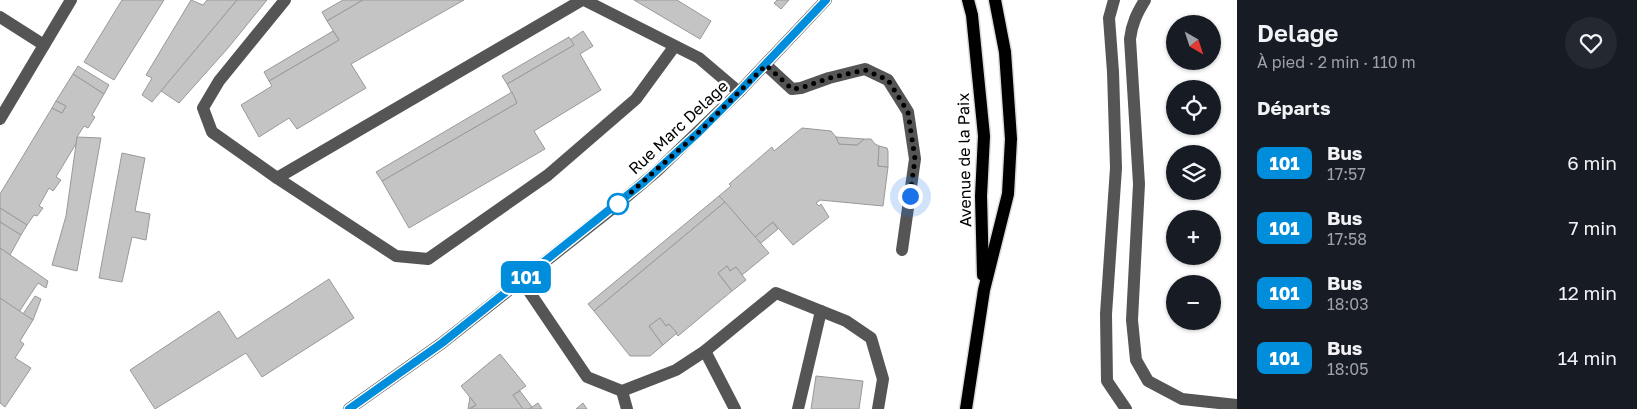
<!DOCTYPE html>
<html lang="fr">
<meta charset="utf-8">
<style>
body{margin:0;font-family:"Golos Text",sans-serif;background:#242831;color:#f1f3f6;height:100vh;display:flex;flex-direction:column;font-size:19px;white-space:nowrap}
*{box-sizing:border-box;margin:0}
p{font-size:16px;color:#9ea1a6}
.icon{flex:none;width:28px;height:28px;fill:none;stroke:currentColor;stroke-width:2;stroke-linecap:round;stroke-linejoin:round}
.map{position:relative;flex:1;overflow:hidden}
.details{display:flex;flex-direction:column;background:#171b24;width:400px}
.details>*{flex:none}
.badge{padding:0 10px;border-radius:8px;font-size:18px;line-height:32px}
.needle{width:32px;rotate:141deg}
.fabs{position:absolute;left:1166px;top:15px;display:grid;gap:10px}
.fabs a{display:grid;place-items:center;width:55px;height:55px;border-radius:50%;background:#171b24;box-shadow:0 1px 4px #0004;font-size:25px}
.you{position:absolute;width:25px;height:25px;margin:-12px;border:4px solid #fff;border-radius:50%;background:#1a73e8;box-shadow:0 0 0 8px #1a73e833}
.map>.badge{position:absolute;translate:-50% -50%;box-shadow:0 0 0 2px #fff}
h2{padding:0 20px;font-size:19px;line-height:45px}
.round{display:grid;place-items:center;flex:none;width:52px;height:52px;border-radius:26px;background:#242831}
.summary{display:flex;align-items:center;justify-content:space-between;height:85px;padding:0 20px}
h1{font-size:24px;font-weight:600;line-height:38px}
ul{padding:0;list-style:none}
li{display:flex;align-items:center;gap:15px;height:65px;padding:0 20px}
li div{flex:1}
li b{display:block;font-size:19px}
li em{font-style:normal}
li .badge{min-width:55px;font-weight:700;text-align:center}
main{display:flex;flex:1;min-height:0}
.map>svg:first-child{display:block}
</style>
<main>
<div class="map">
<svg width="1237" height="409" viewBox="0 0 1237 409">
<rect width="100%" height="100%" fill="#fff"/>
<g fill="#c4c4c4" stroke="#999">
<polygon points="122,0 164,0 114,80 84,62"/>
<polygon points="191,0 203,5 207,0 237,0 152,102 142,95 152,78 146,75"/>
<polygon points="237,0 267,0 228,48 179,103 161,91"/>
<polygon points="343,0 363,0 327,21 322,12"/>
<polygon points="363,0 464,0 351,64 366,88 297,129 289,118 259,137 241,105 272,86 269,81 339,40 327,21"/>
<polygon points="634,0 677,0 711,21 700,39"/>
<polygon points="777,0 789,0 781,9 774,3"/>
<polygon points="333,31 339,40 269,81 264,72"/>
<polygon points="583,31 593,46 580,54 601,90 534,131 545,149 409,228 382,181 517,103 507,84 574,45 570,40"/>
<polygon points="569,37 574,45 507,84 502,76"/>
<polygon points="78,66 109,85 104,94 73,74"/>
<polygon points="73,74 104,94 92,115 95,117 88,128 84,126 77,137 77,142 56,177 61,180 53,191 49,188 39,206 43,208 37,216 34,215 27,225 0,208 0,194 52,108 62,113 66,106 56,101"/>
<polygon points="512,92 517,103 382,181 376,172"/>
<polygon points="56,101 66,106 62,113 52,108"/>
<polygon points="802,128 831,131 836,137 839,144 857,145 864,139 871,139 875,144 879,146 878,166 888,167 883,206 820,200 816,203 819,206 821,204 829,217 793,245 773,222 755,237 719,196 731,186 729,184 772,147 774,151"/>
<polygon points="77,137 101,138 77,271 52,265 66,216"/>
<polygon points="836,137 864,139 857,145 839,144"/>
<polygon points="879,146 887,148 888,151 888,167 878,166"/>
<polygon points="122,153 145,158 135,211 150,214 146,240 132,237 122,282 99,278"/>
<polygon points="719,196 725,202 594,311 588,304"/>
<polygon points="725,202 769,253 742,275 736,267 730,271 727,266 718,273 732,291 678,336 669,324 666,326 660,318 649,326 663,345 650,356 630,356 594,311"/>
<polygon points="0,208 27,225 21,235 0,222"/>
<polygon points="0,222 21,235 10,255 0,248"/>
<polygon points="773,222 778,229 761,243 755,237"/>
<polygon points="0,248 48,281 46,288 38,283 19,312 0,298"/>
<polygon points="727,266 730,271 736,267 746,280 732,291 718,273"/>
<polygon points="329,279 354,318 262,377 246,353 155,409 130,370 219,311 237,339"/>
<polygon points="35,296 41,299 33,320 23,314"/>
<polygon points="0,298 33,320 20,341 24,344 15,358 31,368 5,407 0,403"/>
<polygon points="660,318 666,326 669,324 677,333 663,345 649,326"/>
<polygon points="500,354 526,386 513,395 523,409 470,409 476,405 461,386"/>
<polygon points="816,376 863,381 859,409 811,409"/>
<polygon points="520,391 532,407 529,409 523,409 513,395"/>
<polygon points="470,397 476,405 468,409"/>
<polygon points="538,403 542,409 529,409"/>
<polygon points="583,403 587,409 576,409"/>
</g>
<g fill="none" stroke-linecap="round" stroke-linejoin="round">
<g stroke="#dbdbdb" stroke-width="15">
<g id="major">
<polyline points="968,0 972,15 984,136 981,196 983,275"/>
<polyline points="966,409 984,290 1008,194 1011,139 1005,52 995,0"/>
</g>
</g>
<g stroke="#555" stroke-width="12">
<polyline points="285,0 219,81 203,108 212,132 277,178 396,256 428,259 548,175 636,99 674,47"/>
<polyline points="584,0 699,58 739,92"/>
<polyline points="1114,0 1109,18 1113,72 1116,168 1106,314 1107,381 1126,409"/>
<path d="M1145 0C1137 13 1132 23 1130 39L1139 184 1132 320 1136 360 1148 381 1182 399 1237 405"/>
<polyline points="0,17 44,45"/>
<polyline points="766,65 792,89 801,88 829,78 865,69 888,80 908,112 915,159 902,250"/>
<polyline points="0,119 71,0"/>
<polyline points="277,178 582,0"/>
<polyline points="522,281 587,377 622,391 676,370 705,351 735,409"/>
<polyline points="705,351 776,293 846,321 871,338 883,379 878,409"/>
<polyline points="622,391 627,409"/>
<polyline points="349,409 442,343 618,204 657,171 739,92 826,0"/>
<polyline points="798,409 821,311"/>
</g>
<use href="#major" stroke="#000" stroke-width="12"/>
</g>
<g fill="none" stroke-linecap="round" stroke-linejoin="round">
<g stroke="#fff" stroke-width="11">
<polyline id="line" points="349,409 442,343 644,182 699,132 739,92 826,0"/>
</g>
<use href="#line" stroke="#008ddb" stroke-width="8"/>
<polyline stroke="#000" stroke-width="5" stroke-dasharray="0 9" points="618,204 699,132 766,65 792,89 801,88 829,78 865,70 888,80 908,112 915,159 910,196"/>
</g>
<circle fill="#fff" stroke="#008ddb" stroke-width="2.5" cx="618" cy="204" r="10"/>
<g text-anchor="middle" stroke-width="5" stroke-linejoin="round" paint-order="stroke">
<g font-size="16" fill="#000" stroke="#fff">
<text transform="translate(678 127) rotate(-43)" y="6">Rue Marc Delage</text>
<text transform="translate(964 160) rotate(-91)" y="6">Avenue de la Paix</text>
</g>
</g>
</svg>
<div class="fabs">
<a><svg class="needle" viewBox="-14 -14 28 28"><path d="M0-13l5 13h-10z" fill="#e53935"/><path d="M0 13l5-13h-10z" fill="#9ea1a6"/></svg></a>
<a><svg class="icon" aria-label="locate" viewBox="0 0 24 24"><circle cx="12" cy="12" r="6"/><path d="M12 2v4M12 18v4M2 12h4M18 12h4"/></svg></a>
<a><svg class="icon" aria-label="layers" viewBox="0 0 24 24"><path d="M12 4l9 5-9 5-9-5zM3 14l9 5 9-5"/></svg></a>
<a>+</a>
<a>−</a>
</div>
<div class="you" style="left:910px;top:196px"></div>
<b class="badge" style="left:526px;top:277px;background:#008ddb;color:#fff">101</b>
</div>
<section class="details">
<div class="summary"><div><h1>Delage</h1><p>À pied · 2 min · 110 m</p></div><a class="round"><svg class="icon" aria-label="heart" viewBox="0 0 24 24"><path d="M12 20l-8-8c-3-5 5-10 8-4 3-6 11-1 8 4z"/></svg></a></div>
<h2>Départs</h2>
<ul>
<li><span class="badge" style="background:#008ddb;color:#fff">101</span><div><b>Bus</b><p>17:57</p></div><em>6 min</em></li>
<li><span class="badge" style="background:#008ddb;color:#fff">101</span><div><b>Bus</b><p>17:58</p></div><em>7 min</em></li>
<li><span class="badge" style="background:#008ddb;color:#fff">101</span><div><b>Bus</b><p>18:03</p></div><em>12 min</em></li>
<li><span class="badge" style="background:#008ddb;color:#fff">101</span><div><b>Bus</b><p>18:05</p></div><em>14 min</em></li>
</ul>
</section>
</main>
